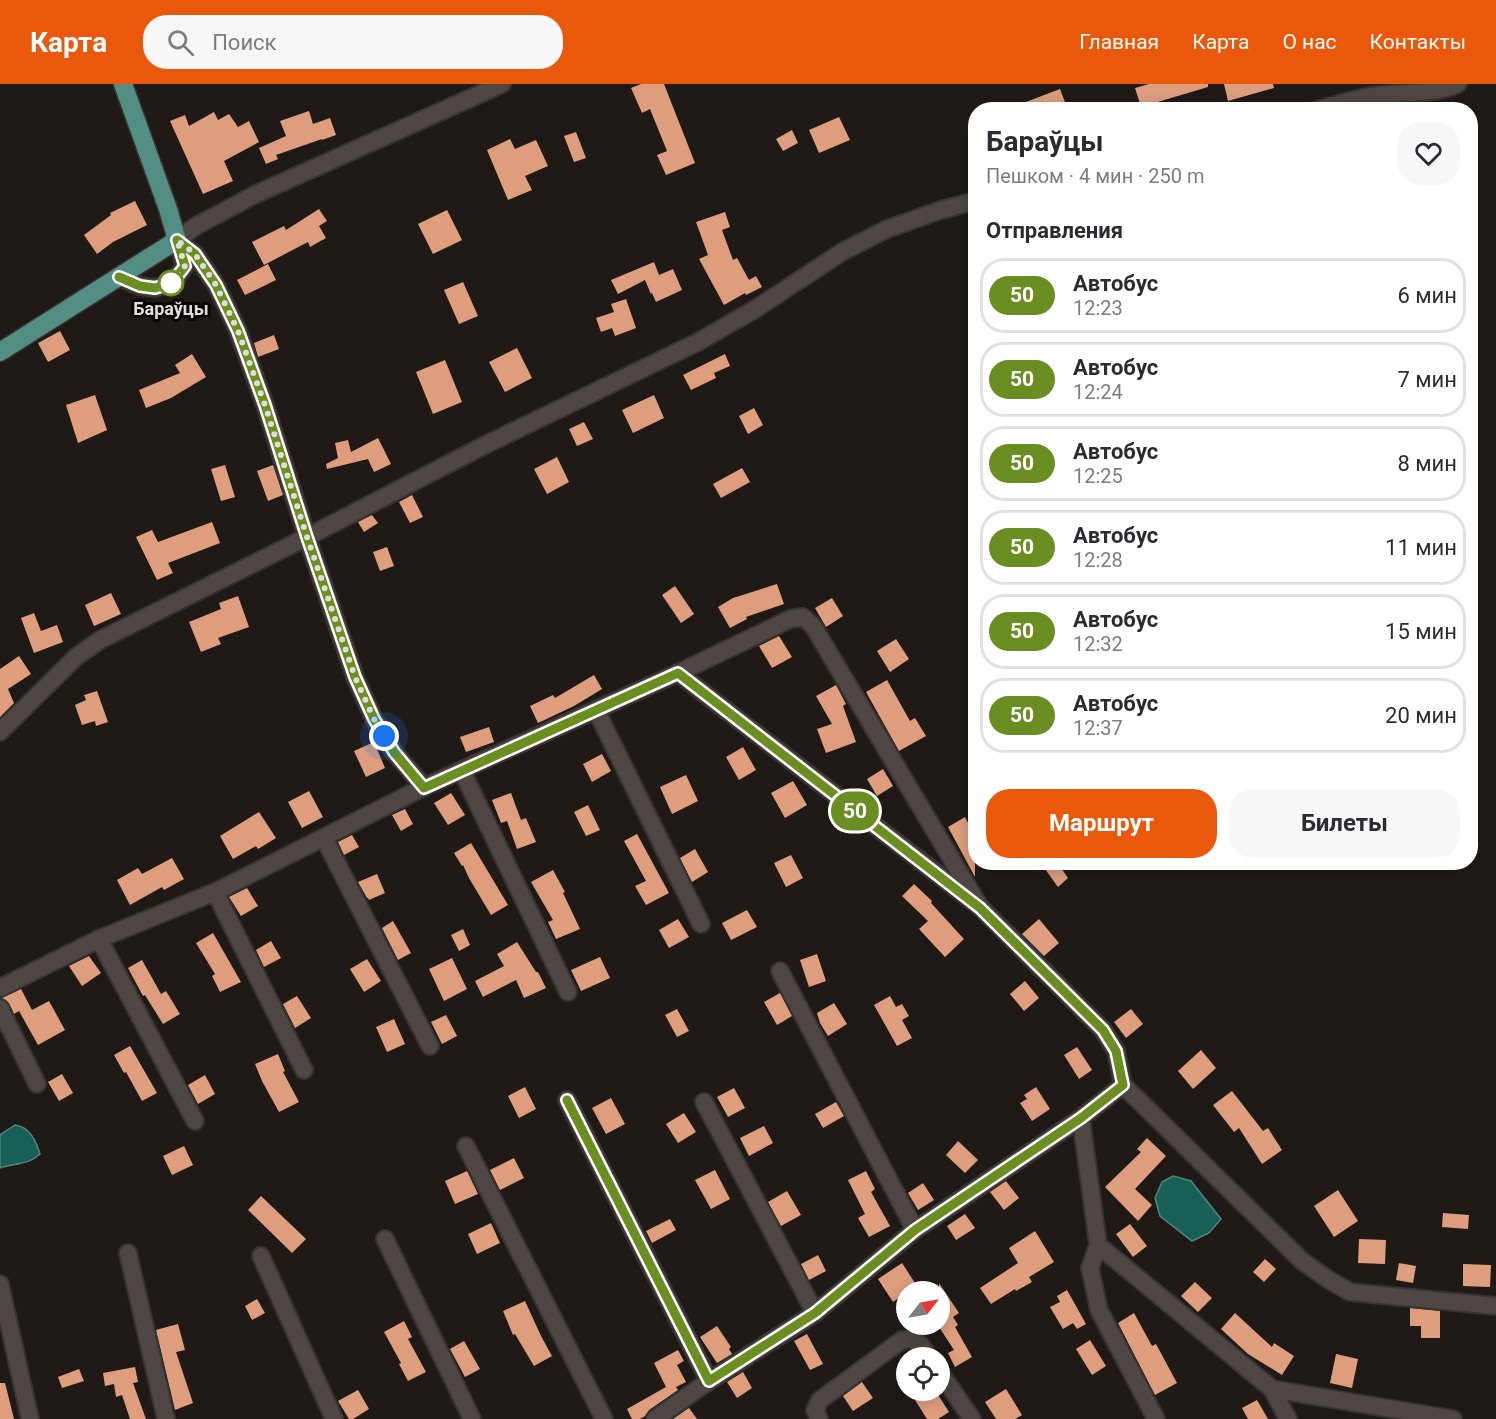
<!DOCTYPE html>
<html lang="ru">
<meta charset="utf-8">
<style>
body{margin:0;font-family:Roboto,sans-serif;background:#f7f7f7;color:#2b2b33;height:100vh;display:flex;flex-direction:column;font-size:22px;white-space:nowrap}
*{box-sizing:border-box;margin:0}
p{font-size:20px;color:#7c7c81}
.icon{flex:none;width:33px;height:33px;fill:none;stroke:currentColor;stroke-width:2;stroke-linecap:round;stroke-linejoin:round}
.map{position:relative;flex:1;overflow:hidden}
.side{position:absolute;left:968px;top:18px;width:510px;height:768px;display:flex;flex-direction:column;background:#fff;border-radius:24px;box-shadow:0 3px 15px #0003}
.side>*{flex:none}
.badge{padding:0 12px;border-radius:20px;font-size:21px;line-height:39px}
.needle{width:39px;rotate:59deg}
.controls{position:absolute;left:896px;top:1197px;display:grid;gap:12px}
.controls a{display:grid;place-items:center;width:54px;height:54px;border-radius:50%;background:#fff;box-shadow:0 3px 15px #0003;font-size:30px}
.you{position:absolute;width:30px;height:30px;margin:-15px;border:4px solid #fff;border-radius:50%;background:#1a73e8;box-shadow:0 0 0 9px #1a73e833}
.map>.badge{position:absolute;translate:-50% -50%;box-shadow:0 0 0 3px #fff}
h2{padding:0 18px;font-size:22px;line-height:54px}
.round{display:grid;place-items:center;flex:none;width:63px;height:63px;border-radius:24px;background:#f7f7f7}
.head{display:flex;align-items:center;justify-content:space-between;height:102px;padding:0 18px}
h1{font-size:28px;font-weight:700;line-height:45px}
.button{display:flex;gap:12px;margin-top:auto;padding:12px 18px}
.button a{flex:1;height:69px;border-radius:24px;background:#ea580c;color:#fff;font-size:24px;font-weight:700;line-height:69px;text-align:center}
.button a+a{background:#f7f7f7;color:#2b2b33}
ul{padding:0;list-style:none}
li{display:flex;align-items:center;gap:18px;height:75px;margin:0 12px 9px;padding:0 6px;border:3px solid #e1e1e2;border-radius:24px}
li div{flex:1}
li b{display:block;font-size:22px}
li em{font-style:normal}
li .badge{min-width:66px;font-weight:700;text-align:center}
header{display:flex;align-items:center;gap:36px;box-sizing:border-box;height:84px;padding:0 30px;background:#ea580c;color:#fff}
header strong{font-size:28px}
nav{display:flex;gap:33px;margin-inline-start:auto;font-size:21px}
.search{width:420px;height:54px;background:#f7f7f7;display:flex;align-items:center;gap:15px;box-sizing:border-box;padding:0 21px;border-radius:24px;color:#7c7c81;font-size:22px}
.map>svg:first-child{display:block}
</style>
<header>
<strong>Карта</strong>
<div class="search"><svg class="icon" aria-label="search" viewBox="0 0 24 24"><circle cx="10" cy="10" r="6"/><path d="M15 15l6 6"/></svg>Поиск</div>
<nav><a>Главная</a><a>Карта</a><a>О нас</a><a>Контакты</a></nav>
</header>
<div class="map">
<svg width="1496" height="1335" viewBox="0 0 1496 1335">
<rect width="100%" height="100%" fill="#201a17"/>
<g fill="#186057" stroke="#54857e" stroke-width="1.5">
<path d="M15 1041C30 1043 36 1057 40 1070 29 1081 14 1079 0 1084V1051Z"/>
<polygon points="1173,1092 1191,1097 1221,1135 1209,1149 1192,1157 1160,1132 1155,1114 1162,1098"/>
</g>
<g fill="#de9e7e">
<polygon points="641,0 664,0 695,79 666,91 657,71 667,67 650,25 642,29 631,4"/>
<polygon points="1149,0 1208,0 1208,3 1141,23 1135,4"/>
<polygon points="1224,0 1273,0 1274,4 1228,17"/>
<polygon points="1060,5 1068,26 1011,26 1010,24"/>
<polygon points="309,27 313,40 330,34 336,51 322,56 322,55 276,71 278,75 266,80 259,64 286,52 280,37"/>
<polygon points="214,28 218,36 229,30 238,43 249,37 259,58 224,77 233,97 203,110 170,37 185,31 189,42"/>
<polygon points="839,33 850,56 819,69 809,46"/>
<polygon points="792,46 798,59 783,67 776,55"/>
<polygon points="576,48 586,74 574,78 564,52"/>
<polygon points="510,55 515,65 536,56 548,82 525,92 532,106 508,116 487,66"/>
<polygon points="135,117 147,141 113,158 97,170 84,151 111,131 110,129"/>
<polygon points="319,125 327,137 319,142 326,154 310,163 308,158 264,181 252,158 284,142 286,146"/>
<polygon points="447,126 462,156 433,170 418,140"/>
<polygon points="725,128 730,143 722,146 733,176 737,174 749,196 756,192 762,203 746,211 745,209 724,221 699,175 708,171 696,138"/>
<polygon points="654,178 659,191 673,185 682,206 656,218 652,209 651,210 645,196 618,210 611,196"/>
<polygon points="268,180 276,196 245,211 237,196"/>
<polygon points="463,198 478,232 459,240 444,206"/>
<polygon points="626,215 636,244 615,252 612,244 601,248 596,234 614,228 611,220"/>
<polygon points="60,247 70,266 48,278 38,259"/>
<polygon points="274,251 279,265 258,273 254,259"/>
<polygon points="517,264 532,294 505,308 489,278"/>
<polygon points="192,270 206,293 171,314 146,324 139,306 180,289 175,281"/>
<polygon points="725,270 730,282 714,289 716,294 691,306 683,291"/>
<polygon points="445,276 462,318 433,330 416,288"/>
<polygon points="95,311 107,346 78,359 66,321"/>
<polygon points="654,311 664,334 633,349 622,326"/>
<polygon points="754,324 763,341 748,350 739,332"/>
<polygon points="584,338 593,355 577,362 569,345"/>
<polygon points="378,354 391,380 374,388 368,375 327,385 326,380 338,374 335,359 348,356 351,368"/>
<polygon points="557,373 569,398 547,410 534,385"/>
<polygon points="225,381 235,413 221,417 211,385"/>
<polygon points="273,381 283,411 268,417 257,387"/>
<polygon points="742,384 750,398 721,414 713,400"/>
<polygon points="412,411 423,433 410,439 399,418"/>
<polygon points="372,431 378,439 364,448 358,438"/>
<polygon points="212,438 220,459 168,479 173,489 157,496 136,453 152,446 158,458"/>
<polygon points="387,463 394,482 380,487 373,468"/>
<polygon points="777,500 784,520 746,533 747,535 730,544 718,523 733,514"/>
<polygon points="675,502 694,530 681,539 662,511"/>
<polygon points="111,509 121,530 94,542 85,521"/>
<polygon points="238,512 249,543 218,554 221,560 201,568 189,538 221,525 219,519"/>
<polygon points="832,514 843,532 826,543 815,524"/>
<polygon points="34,529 41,547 57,541 63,558 34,569 21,534"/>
<polygon points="779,552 792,573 772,584 759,562"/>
<polygon points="896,555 909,575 890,588 877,567"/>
<polygon points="19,572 31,590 8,605 14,619 0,633 0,585"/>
<polygon points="594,591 602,605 574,622 538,639 530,622 553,611 555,614"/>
<polygon points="887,596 910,637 915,634 926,652 899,667 866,608"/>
<polygon points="836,601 846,620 843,622 856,658 826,669 817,645 832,640 816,612"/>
<polygon points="97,607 108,638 96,642 95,637 82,641 75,621 86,616 84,611"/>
<polygon points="489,643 494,658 466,668 460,653"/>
<polygon points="374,658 385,684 366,693 354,667"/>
<polygon points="743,663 756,686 739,696 726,673"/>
<polygon points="602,670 611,687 592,698 583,680"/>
<polygon points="883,685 893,702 877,712 867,695"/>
<polygon points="686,691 698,717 672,730 660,703"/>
<polygon points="793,697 807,721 785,734 771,709"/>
<polygon points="309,707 323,733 302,744 288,718"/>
<polygon points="451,709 465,731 448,741 434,719"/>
<polygon points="511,709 521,736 526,734 536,758 517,765 507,737 501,739 492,716"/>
<polygon points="588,721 600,746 586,752 574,728"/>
<polygon points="405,725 413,740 401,747 392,731"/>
<polygon points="259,728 276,754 258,765 256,762 233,775 220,752"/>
<polygon points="965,733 975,752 975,793 948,743"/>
<polygon points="637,750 669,809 646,821 635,802 646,797 624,757"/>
<polygon points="352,751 359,763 344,771 338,758"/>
<polygon points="471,759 508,821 491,831 469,794 463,781 462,782 454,769"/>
<polygon points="695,765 708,788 692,798 680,774"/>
<polygon points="791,771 803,794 786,803 774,779"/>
<polygon points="172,774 184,795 164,806 162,803 130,821 117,796 138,784 142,790"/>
<polygon points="1040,778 1057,778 1068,794 1058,803"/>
<polygon points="553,786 565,808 563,809 580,845 556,855 548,838 553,836 531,798"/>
<polygon points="377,790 385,809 369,816 368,814 367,814 358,798"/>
<polygon points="914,800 932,817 931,819 964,855 945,873 919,845 928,837 902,812"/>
<polygon points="247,804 258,822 241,832 229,813"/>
<polygon points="747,826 757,843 731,856 722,839"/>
<polygon points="678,835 689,853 669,864 659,846"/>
<polygon points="1039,835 1059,859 1044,872 1022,850"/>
<polygon points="393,837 411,869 398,876 382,844"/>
<polygon points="463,845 470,861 459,867 451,851"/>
<polygon points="213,849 241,898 220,908 212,892 215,890 196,859"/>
<polygon points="271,857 281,874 264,883 256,866"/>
<polygon points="517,858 536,888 538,888 546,904 524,914 516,896 483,913 475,897 504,882 497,870"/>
<polygon points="817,870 826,897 809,903 800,876"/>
<polygon points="89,872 101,889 82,902 69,882"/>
<polygon points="600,873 610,894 581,907 571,886"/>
<polygon points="452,874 467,905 444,917 429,885"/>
<polygon points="367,875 381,897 364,908 350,885"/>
<polygon points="142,876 161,910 166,907 180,930 163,940 145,911 143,912 128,884"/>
<polygon points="1025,897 1039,914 1024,927 1010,910"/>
<polygon points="21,905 32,926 49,917 65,946 38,961 19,927 14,930 9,919 2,914"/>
<polygon points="780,909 792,932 777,941 764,918"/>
<polygon points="297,912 311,934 295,944 283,920"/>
<polygon points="890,912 896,923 902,920 909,932 902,936 912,954 897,962 874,921"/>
<polygon points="834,919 847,940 828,952 820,939 817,929"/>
<polygon points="677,925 689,947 677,953 665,931"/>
<polygon points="1131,925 1143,940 1126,954 1114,938"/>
<polygon points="446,931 457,952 442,960 431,938"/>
<polygon points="394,935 405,960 387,968 376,943"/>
<polygon points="130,962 157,1009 142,1017 126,988 124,989 114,971"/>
<polygon points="1077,963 1092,986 1079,995 1064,971"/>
<polygon points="1201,966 1216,984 1193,1005 1178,987"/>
<polygon points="278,970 285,987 283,988 299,1018 279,1028 262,997 255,980"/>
<polygon points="62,990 73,1009 59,1017 48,998"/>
<polygon points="205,991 215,1010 198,1020 188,1001"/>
<polygon points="525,1003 536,1025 519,1034 508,1012"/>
<polygon points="1036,1003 1050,1025 1032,1037 1020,1019 1027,1015 1024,1011"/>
<polygon points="734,1004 745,1024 728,1033 717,1013"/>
<polygon points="1232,1007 1263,1047 1268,1044 1282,1066 1262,1080 1239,1044 1234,1048 1213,1021"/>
<polygon points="611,1014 625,1040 606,1050 592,1024"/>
<polygon points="836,1018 844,1032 823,1044 815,1030"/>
<polygon points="684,1029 696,1048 678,1059 666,1040"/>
<polygon points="764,1042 773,1059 749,1072 740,1054"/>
<polygon points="1147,1054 1166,1072 1135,1105 1152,1121 1138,1137 1105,1103 1141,1068 1137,1065"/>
<polygon points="958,1057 978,1076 965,1089 946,1071"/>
<polygon points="184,1062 193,1081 172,1091 163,1072"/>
<polygon points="514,1074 524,1094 500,1106 490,1086"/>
<polygon points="715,1086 730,1115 711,1125 695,1096"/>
<polygon points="467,1087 478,1110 455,1120 445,1097"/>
<polygon points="866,1087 875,1105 871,1108 890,1142 869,1153 858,1134 865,1130 848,1096"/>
<polygon points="1006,1097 1019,1114 1004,1126 990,1108"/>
<polygon points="923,1099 934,1116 918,1126 908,1109"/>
<polygon points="1338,1106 1358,1137 1334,1153 1314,1122"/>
<polygon points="787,1107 801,1131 781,1142 768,1118"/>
<polygon points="261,1112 306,1155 292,1169 248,1126"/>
<polygon points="1443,1129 1469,1131 1468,1145 1442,1143"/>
<polygon points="965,1130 975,1144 956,1156 947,1142"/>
<polygon points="670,1135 676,1146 652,1159 646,1147"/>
<polygon points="491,1139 500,1159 477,1170 468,1150"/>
<polygon points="1130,1140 1147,1162 1133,1173 1116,1150"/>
<polygon points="1035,1147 1054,1178 1029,1193 1032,1198 1016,1207 1015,1205 991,1220 980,1204 1018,1179 1009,1164"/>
<polygon points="1359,1155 1386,1156 1385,1180 1358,1179"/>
<polygon points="818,1171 826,1187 809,1196 801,1180"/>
<polygon points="1265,1175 1276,1185 1264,1198 1253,1188"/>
<polygon points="902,1179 917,1202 908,1208 906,1208 906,1209 893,1218 878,1195"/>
<polygon points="1399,1179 1416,1182 1413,1199 1396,1196"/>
<polygon points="1463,1180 1491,1181 1490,1203 1463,1202"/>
<polygon points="1195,1198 1212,1214 1198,1228 1181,1212"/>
<polygon points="939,1199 959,1229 953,1233 958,1241 955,1243 972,1273 955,1283 948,1269 954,1266 939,1243"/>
<polygon points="1067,1206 1086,1240 1077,1245 1073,1239 1063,1245 1050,1223 1060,1218 1057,1212"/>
<polygon points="257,1215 265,1229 252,1236 245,1222"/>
<polygon points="525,1217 541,1252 552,1272 534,1282 515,1250 513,1251 503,1227"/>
<polygon points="1410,1224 1440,1227 1440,1254 1421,1254 1421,1242 1410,1242"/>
<polygon points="1134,1229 1152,1262 1156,1260 1177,1299 1155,1311 1118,1239"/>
<polygon points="1235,1229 1272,1263 1274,1259 1294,1272 1282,1291 1248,1270 1221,1245"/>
<polygon points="404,1237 412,1253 408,1255 426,1288 408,1297 399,1280 401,1279 384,1248"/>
<polygon points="178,1240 185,1266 176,1268 193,1319 175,1326 156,1246"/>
<polygon points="717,1242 731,1263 729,1265 732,1270 717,1279 700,1253"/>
<polygon points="807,1250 823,1280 810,1286 794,1257"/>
<polygon points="1090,1256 1106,1282 1092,1291 1076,1265"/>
<polygon points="464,1257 480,1285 465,1293 450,1265"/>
<polygon points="678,1266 684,1277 677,1281 686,1298 676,1303 678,1306 649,1326 645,1332 640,1335 632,1335 627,1325 666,1303 654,1279"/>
<polygon points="1336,1270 1358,1275 1352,1304 1330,1299"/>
<polygon points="135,1283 138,1298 133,1299 146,1335 130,1335 122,1311 116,1313 114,1300 105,1302 103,1289"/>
<polygon points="79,1285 84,1297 62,1304 58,1293"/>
<polygon points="743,1288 752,1304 737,1314 727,1298"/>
<polygon points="862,1298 873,1314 853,1327 843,1312"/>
<polygon points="0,1299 5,1299 14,1335 0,1335"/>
<polygon points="1006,1305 1022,1331 1015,1335 996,1335 985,1318"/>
<polygon points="358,1306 369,1325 353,1335 349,1335 338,1317"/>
<polygon points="930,1306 935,1306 949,1328 938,1335 927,1335 915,1316"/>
<polygon points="1257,1316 1268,1335 1248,1335 1242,1324"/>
<polygon points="689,1324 697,1335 673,1335"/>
</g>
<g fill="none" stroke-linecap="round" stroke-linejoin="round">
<g stroke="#383433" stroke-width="20">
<g id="minor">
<path d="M1317 26C1336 21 1354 15 1373 12 1401 7 1431 12 1458 0"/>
<polyline points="177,156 195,170 216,201 238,247 265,321 307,453 355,593 374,635 394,668 424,703"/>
<polyline points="177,156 196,142 256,110 502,0"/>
<polyline points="119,193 140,202 155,204 172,199 185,182 177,156"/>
<polyline points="678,589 980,823 1103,946 1116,967 1123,1001 1302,1177 1329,1196 1350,1208 1496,1222"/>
<polyline points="596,626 701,840"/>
<polyline points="0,648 76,573 100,556 307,453 485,361 698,258 757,224 842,168 887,145 941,126 975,117"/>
<polyline points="462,687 568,908"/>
<polyline points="324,754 430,962"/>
<polyline points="215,808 304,986"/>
<polyline points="99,855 195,1037"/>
<polyline points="780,887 915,1146"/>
<polyline points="0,904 99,855 215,808 424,703 678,589 790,535 803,533 813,542 980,823"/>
<polyline points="0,924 37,1000"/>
<polyline points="567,1016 709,1297"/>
<polyline points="704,1018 815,1229"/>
<polyline points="1081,1034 1098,1161 1090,1184 1099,1226 1156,1335"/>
<polyline points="466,1062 604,1335"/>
<polyline points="385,1155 472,1335"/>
<polyline points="1098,1161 1272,1305 1288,1335"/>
<polyline points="128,1169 166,1335"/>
<polyline points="261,1172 334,1335"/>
<polyline points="0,1200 30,1335"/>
<polyline points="939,1287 972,1335"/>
<polyline points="1272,1305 1453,1335"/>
<polyline points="655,1335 709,1297 815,1229 915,1146 1081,1034 1123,1001"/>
<polyline points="819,1335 815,1326 820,1316 902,1256 912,1255 921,1261 929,1274"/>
</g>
</g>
<g stroke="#383433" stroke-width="21">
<polyline id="major" points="0,268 177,156 168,125 123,0"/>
</g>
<use href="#minor" stroke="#4e4744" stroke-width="16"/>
<use href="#major" stroke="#528e84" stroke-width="18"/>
</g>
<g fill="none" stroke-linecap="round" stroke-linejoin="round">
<g stroke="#fff" stroke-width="14">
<polyline id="line" points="119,193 140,202 155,204 172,199 185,182 177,156 195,170 216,201 238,247 265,321 307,453 355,593 374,635 394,668 424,704 678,589 980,824 1103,946 1116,967 1123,1001 1081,1034 915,1146 815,1229 709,1297 567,1016"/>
</g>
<use href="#line" stroke="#6b8e23" stroke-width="9"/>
<polyline stroke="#e0dcda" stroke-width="6" stroke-dasharray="0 10.8" points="171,199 185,182 177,156 195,170 216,201 238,247 265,321 307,453 355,593 374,635 384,652"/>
</g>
<circle fill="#fff" stroke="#6b8e23" stroke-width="3" cx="171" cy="199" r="12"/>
<g text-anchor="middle" stroke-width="6" stroke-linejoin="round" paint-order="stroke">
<g font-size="18" font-weight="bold" fill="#e0dcda" stroke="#080605">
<text x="171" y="231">Бараўцы</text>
</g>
</g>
</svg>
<div class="controls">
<a><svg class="needle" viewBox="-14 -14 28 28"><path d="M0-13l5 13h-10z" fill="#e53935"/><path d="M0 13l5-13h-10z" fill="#7c7c81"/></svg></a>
<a><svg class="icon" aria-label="locate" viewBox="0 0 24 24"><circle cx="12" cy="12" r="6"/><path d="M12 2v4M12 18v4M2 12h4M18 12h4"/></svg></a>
</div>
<div class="you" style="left:384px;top:652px"></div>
<b class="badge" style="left:855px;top:727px;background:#6b8e23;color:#fff">50</b>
<section class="side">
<div class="head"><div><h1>Бараўцы</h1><p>Пешком · 4 мин · 250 m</p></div><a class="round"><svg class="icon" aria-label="heart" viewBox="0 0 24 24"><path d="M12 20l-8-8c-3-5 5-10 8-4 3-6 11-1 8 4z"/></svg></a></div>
<h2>Отправления</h2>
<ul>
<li><span class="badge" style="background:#6b8e23;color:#fff">50</span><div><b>Автобус</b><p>12:23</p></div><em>6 мин</em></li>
<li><span class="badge" style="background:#6b8e23;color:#fff">50</span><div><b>Автобус</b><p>12:24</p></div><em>7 мин</em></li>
<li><span class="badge" style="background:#6b8e23;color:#fff">50</span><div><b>Автобус</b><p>12:25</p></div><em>8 мин</em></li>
<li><span class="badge" style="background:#6b8e23;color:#fff">50</span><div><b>Автобус</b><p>12:28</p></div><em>11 мин</em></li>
<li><span class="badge" style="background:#6b8e23;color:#fff">50</span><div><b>Автобус</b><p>12:32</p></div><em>15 мин</em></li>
<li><span class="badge" style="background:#6b8e23;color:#fff">50</span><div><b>Автобус</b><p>12:37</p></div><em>20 мин</em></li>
</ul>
<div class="button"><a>Маршрут</a><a>Билеты</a></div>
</section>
</div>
